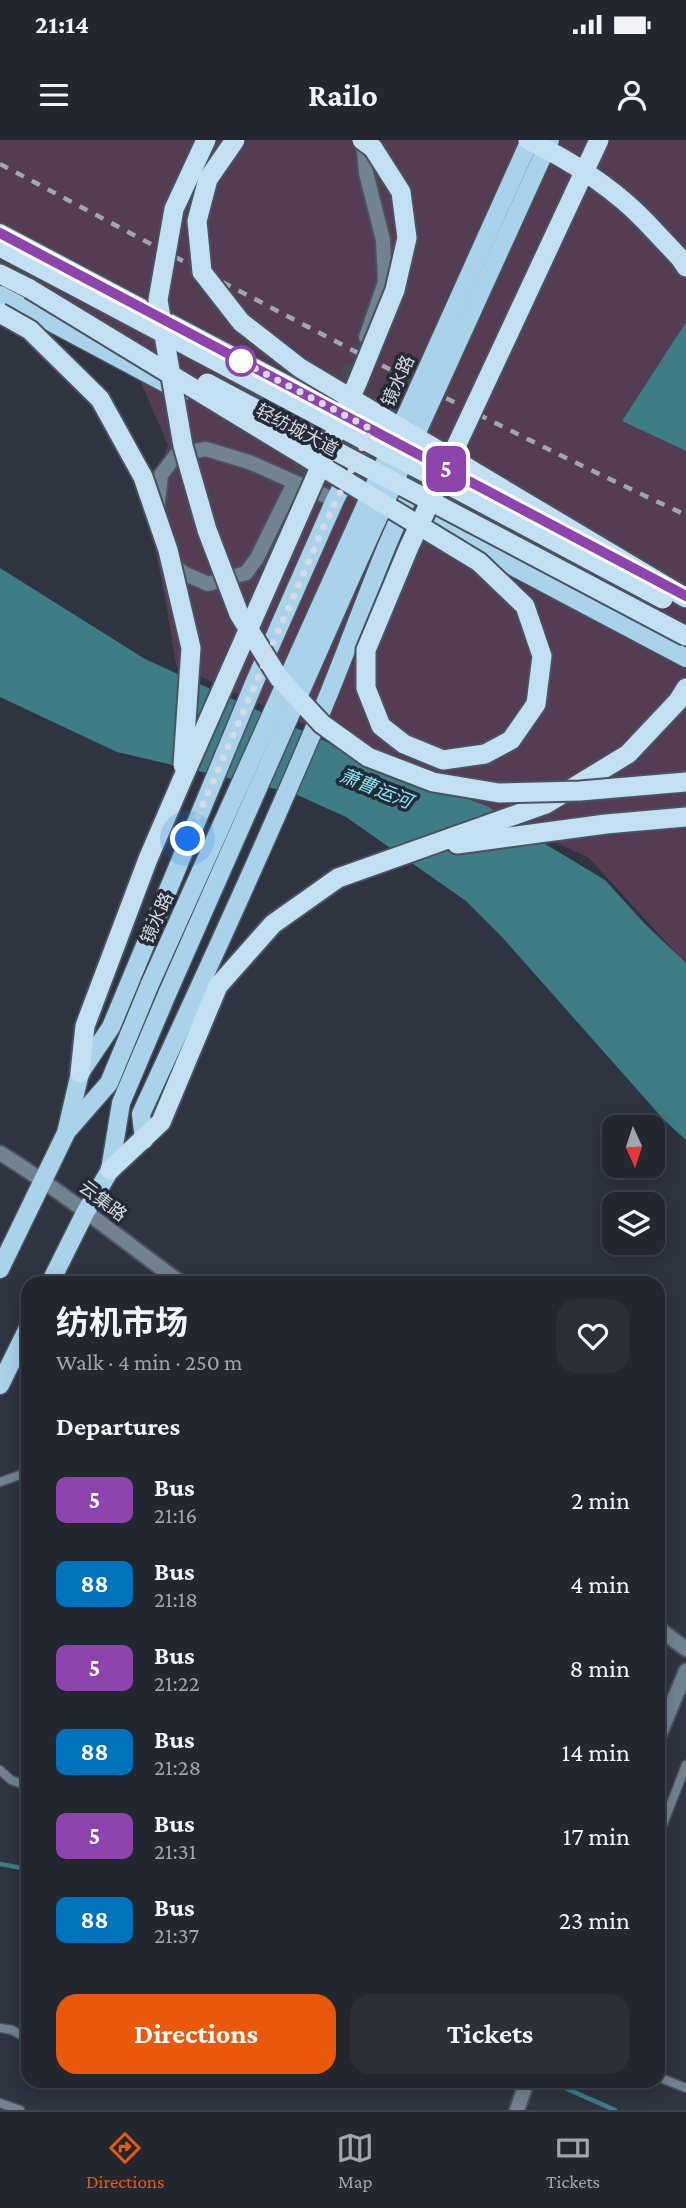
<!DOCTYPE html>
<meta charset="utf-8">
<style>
body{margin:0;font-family:"Crimson Pro","Noto Sans SC",serif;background:#2a2f38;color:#f1f3f6;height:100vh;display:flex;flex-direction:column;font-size:26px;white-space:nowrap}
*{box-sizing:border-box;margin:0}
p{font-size:23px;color:#a2a5ab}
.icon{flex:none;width:38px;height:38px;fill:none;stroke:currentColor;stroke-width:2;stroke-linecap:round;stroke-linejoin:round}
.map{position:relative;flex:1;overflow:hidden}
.side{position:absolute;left:21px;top:1136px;width:644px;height:812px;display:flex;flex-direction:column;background:#222730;border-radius:21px;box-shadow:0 4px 18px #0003,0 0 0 2px #3f444c}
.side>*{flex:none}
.badge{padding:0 14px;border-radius:10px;font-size:24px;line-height:46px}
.needle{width:46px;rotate:177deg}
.buttons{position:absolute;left:602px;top:975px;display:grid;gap:14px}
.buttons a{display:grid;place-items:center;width:63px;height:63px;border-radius:14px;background:#222730;box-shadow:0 4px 18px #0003,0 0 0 2px #3f444c;font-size:35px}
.you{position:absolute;width:35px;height:35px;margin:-18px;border:5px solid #fff;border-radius:50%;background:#1a73e8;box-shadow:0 0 0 10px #1a73e833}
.map>.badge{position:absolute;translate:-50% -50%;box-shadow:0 0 0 4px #fff}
h2{padding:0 35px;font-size:26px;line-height:63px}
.round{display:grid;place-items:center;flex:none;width:74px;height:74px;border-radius:21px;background:#2a2f38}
.summary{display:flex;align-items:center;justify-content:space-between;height:119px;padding:0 35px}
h1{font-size:33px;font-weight:700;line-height:52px}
.action{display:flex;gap:14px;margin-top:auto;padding:14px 35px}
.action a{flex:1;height:80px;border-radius:21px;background:#ea580c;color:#fff;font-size:28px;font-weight:700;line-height:80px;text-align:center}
.action a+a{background:#2a2f38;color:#f1f3f6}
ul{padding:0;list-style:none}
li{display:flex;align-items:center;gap:21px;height:84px;padding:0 35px}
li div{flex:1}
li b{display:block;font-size:26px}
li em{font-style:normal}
li .badge{min-width:77px;font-weight:700;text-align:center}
.status{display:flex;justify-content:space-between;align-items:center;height:49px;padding:0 35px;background:#222730;direction:ltr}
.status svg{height:19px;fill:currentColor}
header{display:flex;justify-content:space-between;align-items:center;height:91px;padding:0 35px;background:#222730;font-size:32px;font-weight:700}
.tab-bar{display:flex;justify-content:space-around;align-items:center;height:98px;border-top:2px solid #3f444c;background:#222730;font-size:19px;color:#a2a5ab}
.tab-bar a{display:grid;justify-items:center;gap:4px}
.tab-bar .active{color:#ea580c}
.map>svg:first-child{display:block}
</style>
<div class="status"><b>21:14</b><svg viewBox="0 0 49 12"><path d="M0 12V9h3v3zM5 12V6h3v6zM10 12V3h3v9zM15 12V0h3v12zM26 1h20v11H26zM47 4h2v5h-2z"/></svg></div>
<header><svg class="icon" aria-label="menu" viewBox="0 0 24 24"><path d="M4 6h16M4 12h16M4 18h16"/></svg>Railo<svg class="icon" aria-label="person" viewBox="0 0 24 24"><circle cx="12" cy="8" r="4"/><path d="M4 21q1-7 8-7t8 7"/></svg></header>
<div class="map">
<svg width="686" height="1970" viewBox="0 0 686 1970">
<rect width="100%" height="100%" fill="#2e3440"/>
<polygon fill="#543c52" points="0,0 686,0 686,182 622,281 686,311 686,824 589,718 176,525 165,456 146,366 168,305 137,234 0,157"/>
<g fill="#3e7d83">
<polygon points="686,182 686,311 622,281"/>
<polygon points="0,428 145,519 377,625 489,667 497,675 605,740 645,784 686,823 686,1000 664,980 502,797 466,761 346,677 293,653 117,612 0,557"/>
</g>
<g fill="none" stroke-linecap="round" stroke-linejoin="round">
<g stroke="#3e7d83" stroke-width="4.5">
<polyline points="0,1724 28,1729"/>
<polyline points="549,1941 615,1970"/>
</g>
<polyline stroke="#474d58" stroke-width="14" stroke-dasharray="14 7" stroke-linecap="butt" points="290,351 366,197"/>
<g stroke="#4c525d" stroke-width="11">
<g id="service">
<polyline points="0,1342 28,1332"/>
<polyline points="0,1630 11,1640 28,1646"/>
<polyline points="658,1697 686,1625"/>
<polyline points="0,1888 12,1890 28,1899"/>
<polyline points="658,1937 686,1948"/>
<polyline points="148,1941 165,1943"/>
<polyline points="0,1963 20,1970"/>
</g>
</g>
<g stroke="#4c525d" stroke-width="18">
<g id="minor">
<polyline points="658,1598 686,1531"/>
<polyline points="517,1970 527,1941"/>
</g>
</g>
<g stroke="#4c525d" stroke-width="18">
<g id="tertiary">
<polyline points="363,0 366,33 383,100 385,142 366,197"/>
<polyline points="157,371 161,335 177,314 206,309 249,322 335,360"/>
<polyline points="171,422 183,433 208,444 246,433 257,418 290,351"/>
<path d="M0 1013C63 1052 121 1099 181 1143"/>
<polyline points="658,1488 686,1509"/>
</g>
</g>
<g stroke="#4c525d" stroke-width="21">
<g id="primary">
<polyline points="0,93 507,361"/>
<polyline points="0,155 182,252"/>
<polyline points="427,381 686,518"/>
<polyline points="68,990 109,943 150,844"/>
<path d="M144 1000 141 974C204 837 267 701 325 563 359 481 386 397 427 319"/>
<polyline points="0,1129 66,993 80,933 111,887 255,541 335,360 371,289"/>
<polyline points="50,1143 85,1073 110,1030 121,963 168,852"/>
<polyline points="0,1245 28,1188"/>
</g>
</g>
<g stroke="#4c525d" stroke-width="23">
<g id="trunk">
<polyline points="647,83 680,118 686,127"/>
<polyline points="0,107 82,150"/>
<polyline points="0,134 30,149"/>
<polyline points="457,704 606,684 686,677"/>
<polyline points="80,933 85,886 148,719 182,640"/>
<polyline points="110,1030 161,982 218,846 273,784 338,738 546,664 628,614 678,561 686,548"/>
</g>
</g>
<use href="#service" stroke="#70838f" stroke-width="8"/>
<use href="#minor" stroke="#70838f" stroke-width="14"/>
<use href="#tertiary" stroke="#70838f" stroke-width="14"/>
<use href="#primary" stroke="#a9d2eb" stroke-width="18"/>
<use href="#trunk" stroke="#c2e0f2" stroke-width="19"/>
<path stroke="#a2a6af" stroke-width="4.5" stroke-dasharray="9 9" stroke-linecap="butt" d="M0 24C227 144 453 267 686 375"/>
<g stroke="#4c525d" stroke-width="21" stroke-linecap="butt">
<g id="primary-bridge">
<polyline points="150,844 530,0"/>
<polyline points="168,852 352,435 550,0"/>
</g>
</g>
<g stroke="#4c525d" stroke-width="23" stroke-linecap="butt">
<g id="trunk-bridge">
<polyline points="206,0 174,69 158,160 183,306 207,390 239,474 279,538 322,584 368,617 433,642 499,653 580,651 686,642"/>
<polyline points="235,0 208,39 197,81 202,132 241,182 300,228 686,458"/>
<path d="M528 0C571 21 614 48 647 83"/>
<polyline points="30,149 479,422 525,466 542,516 536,564 511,600 485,614 443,620 404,604 381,586 366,548 366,510 409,407 599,0"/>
<polyline points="82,150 663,459"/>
<polyline points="0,173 30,190 100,259 143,337 168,410 191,508 183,625"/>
<polyline points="207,243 686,496"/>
<polyline points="182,640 358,241 395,150 407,98 401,52 373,8 362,0"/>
</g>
</g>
<use href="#primary-bridge" stroke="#a9d2eb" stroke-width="18"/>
<use href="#trunk-bridge" stroke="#c2e0f2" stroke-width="19"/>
</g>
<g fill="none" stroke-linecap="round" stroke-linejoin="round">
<g stroke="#fff" stroke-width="16">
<polyline id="line" points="0,93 686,456"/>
</g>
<use href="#line" stroke="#8e44ad" stroke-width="10"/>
<polyline stroke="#d6dae2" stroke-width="7" stroke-dasharray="0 12.6" points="188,699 324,386 371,289 241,221"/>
</g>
<circle fill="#fff" stroke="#8e44ad" stroke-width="3.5" cx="241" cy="221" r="14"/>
<g text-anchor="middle" stroke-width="7" stroke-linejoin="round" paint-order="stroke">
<g font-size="18" fill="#d6dae2" stroke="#242a36">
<text transform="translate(398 241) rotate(-66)" y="6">镜水路</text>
<text transform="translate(297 290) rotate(28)" y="6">轻纺城大道</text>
<text transform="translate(157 778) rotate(-66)" y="6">镜水路</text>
<text transform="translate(103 1061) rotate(37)" y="6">云集路</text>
</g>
<g font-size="19" font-style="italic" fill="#83e8f1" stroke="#242a36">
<text transform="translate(376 648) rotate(22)" y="7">萧曹运河</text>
</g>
</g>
</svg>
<div class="buttons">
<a><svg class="needle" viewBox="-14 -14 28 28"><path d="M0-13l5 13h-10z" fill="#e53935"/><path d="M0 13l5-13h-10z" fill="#a2a5ab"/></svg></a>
<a><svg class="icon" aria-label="layers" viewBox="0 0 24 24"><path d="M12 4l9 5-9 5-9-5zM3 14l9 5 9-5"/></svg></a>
</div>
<div class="you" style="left:188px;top:699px"></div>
<b class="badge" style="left:446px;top:329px;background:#8e44ad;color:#fff">5</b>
<section class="side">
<div class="summary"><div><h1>纺机市场</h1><p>Walk · 4 min · 250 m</p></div><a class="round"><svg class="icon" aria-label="heart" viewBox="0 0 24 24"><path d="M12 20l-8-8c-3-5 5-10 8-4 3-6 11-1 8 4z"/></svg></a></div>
<h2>Departures</h2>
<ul>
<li><span class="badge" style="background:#8e44ad;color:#fff">5</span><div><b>Bus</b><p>21:16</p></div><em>2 min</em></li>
<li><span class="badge" style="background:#0072bc;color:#fff">88</span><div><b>Bus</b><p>21:18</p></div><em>4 min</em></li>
<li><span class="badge" style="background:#8e44ad;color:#fff">5</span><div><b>Bus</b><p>21:22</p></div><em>8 min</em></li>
<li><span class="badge" style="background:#0072bc;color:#fff">88</span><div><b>Bus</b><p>21:28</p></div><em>14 min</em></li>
<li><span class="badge" style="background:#8e44ad;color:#fff">5</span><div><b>Bus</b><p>21:31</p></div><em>17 min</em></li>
<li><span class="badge" style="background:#0072bc;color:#fff">88</span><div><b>Bus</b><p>21:37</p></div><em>23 min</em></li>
</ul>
<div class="action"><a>Directions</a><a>Tickets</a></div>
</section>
</div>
<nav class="tab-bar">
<a class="active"><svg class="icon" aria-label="directions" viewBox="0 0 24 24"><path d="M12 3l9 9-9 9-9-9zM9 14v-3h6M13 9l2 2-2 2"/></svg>Directions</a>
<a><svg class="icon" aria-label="map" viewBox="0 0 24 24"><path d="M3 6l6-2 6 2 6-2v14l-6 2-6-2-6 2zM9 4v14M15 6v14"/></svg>Map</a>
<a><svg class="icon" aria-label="tickets" viewBox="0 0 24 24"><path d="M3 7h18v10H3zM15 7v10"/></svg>Tickets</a>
</nav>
